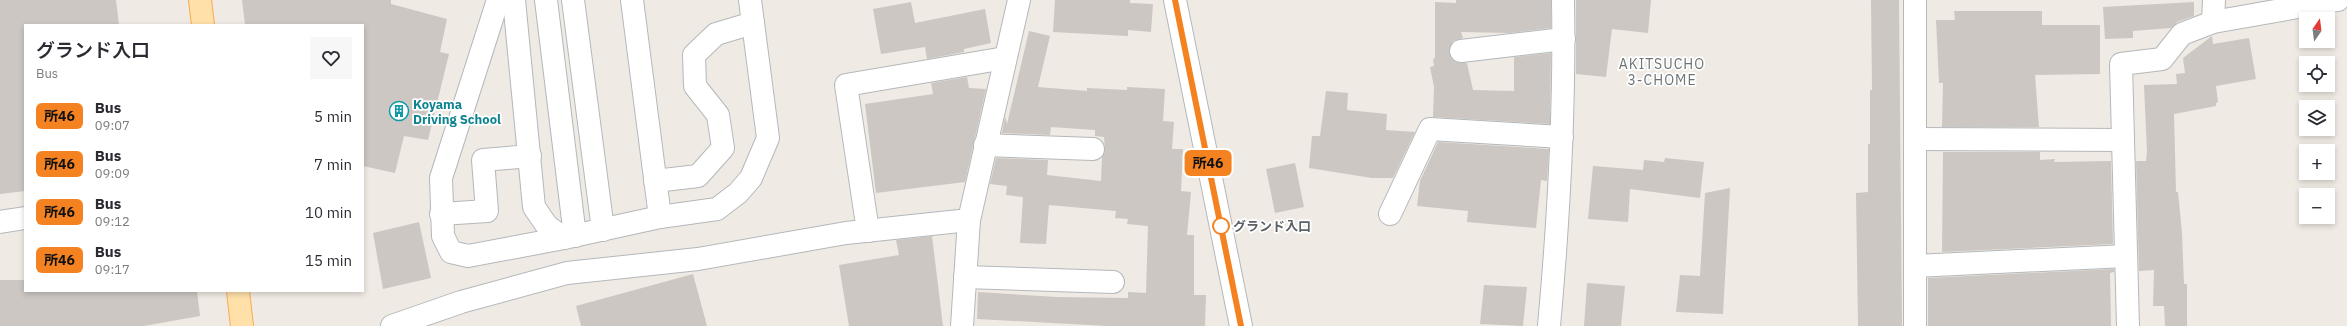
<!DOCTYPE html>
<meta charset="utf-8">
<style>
body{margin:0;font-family:"IBM Plex Sans","Noto Sans JP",sans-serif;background:#f7f7f7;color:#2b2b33;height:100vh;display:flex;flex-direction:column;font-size:15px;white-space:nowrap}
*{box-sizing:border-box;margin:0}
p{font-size:13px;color:#7c7c81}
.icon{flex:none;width:22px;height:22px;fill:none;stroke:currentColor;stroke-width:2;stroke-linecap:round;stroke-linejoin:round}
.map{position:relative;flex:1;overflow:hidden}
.drawer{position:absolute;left:24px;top:24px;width:340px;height:268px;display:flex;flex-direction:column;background:#fff;border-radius:0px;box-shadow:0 2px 6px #0003}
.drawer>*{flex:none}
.badge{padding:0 8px;border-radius:6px;font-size:14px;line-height:26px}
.needle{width:26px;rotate:14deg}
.buttons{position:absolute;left:2299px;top:12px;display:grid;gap:8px}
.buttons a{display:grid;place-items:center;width:36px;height:36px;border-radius:0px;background:#fff;box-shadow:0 2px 6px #0003;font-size:20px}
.map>.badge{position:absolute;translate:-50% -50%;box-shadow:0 0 0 2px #fff}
.round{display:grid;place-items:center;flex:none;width:42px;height:42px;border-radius:0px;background:#f7f7f7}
.headline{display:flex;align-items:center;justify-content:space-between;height:68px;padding:0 12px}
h1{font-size:19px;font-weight:600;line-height:30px}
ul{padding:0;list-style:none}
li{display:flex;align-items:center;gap:12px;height:48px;padding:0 12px}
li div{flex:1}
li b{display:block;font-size:15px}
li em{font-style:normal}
li .badge{min-width:44px;font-weight:700;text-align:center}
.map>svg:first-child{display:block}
</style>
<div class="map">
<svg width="2347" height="326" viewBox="0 0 2347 326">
<rect width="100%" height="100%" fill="#efeae3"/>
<g fill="#ccc7c2">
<polygon points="0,0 116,0 119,25 25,25 25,191 0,194"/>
<polygon points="242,0 391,0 391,4 447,19 440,52 449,54 428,140 404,136 395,173 363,166 363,25 245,25"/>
<polygon points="1055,0 1130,0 1130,3 1153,4 1151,32 1128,30 1128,36 1053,32"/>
<polygon points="1456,0 1551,0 1551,28 1509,33 1461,32 1463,38 1453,41 1449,52 1451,58 1456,62 1467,63 1473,90 1514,91 1514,57 1551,53 1550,124 1433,117 1434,87 1430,67 1434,66 1433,59 1435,58 1435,2 1456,3"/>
<polygon points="1576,0 1651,0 1648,33 1612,29 1606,77 1576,74"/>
<polygon points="1871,0 1899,0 1902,326 1858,326 1856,193 1868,192 1868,144 1870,144 1870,90 1872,90"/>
<polygon points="911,2 915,23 985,9 991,43 964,49 964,52 927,59 925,47 881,54 873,9"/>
<polygon points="2194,2 2194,16 2177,22 2171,28 2133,31 2133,38 2105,39 2103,7"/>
<polygon points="1954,11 2042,11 2042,25 2100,25 2100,74 2035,75 2039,127 1942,127 1943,83 1939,83 1936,20 1955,20"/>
<polygon points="1029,31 1050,36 1038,87 1087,91 1087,88 1127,90 1127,87 1165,89 1163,121 1174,122 1172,149 1183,149 1181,191 1191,192 1187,235 1194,235 1194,295 1206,295 1205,326 1107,326 977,319 978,292 1057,297 1128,298 1128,292 1146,293 1148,226 1127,224 1128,219 1115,218 1116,211 1049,205 1046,244 1020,243 1023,197 1006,195 1007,186 990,184 996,158 1048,160 1047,175 1101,181 1102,157 1105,149 1104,137 1095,136 1095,130 1051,127 1050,135 1002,133 1005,116 1007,124"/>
<polygon points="2212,36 2213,44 2249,38 2256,79 2216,86 2218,102 2216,103 2216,106 2174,114 2176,192 2178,192 2182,233 2184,284 2187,284 2187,326 2165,326 2164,306 2153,306 2154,270 2139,271 2136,161 2146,161 2147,152 2144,85 2177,84 2176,74 2185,73 2183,58"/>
<polygon points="967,77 969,88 986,89 965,182 876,193 865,104 933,94 931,83"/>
<polygon points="1326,91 1348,93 1347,110 1387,114 1386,130 1415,132 1393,178 1372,178 1309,168 1312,136 1320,136"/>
<polygon points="1438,142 1549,149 1547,181 1541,180 1536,228 1467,222 1468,211 1417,206 1420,181"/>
<polygon points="1943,152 2040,152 2040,160 2055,159 2054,162 2111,161 2113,244 1942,252"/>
<polygon points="1665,158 1704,162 1700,198 1630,189 1628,222 1588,219 1593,166 1643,170 1644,160 1664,162"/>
<polygon points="1295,163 1304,207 1275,213 1266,169"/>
<polygon points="1730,188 1723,314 1676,312 1680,275 1700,276 1705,193"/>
<polygon points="419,222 431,278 383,289 373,233"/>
<polygon points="932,236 943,326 849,326 839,265 899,255 896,240"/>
<polygon points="2114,269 2114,272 2110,273 2111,326 1928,326 1928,278"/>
<polygon points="693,274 707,326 581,326 576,306"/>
<polygon points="0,280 25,280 25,291 197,291 200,316 144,326 0,326"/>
<polygon points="1587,283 1625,286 1621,326 1584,326"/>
<polygon points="1484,285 1527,287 1523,326 1480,324"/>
</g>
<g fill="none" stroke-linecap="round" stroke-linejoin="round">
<g stroke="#b4b8bb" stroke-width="24">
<g id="minor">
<polyline points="498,0 441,178 443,236 451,252 468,256 564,238"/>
<polyline points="514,0 534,207 547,226 564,238 660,217 717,209 738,193 751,178 768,138 750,0"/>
<polyline points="546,0 575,236"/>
<polyline points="573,0 603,230"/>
<polyline points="632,0 660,217"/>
<polyline points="1175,0 1241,326"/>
<polyline points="2213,22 2338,0"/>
<polyline points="1461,51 1564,39"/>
<polyline points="1915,139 2123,140"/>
<polyline points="985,145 1093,149"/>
<polyline points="655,181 698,176 723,148 718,115 695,86 694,55 716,34 753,23"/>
<polyline points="441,214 487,211 483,160 530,156"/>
<polyline points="1390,214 1430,129 1562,137"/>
<polyline points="0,222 25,218"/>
<polyline points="868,231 846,85 1005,58"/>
<polyline points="1915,266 2126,256"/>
<polyline points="965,277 1113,282"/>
<polyline points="392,326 461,302 567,273 698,259 846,233 969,220"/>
<polyline points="962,326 969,220 1019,0"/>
<path d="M1549 326C1559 216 1565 110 1563 0"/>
<polyline points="1915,326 1915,0"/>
<polyline points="2128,326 2121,64 2162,59 2182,34 2213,22 2214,0"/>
</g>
</g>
<g stroke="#fbaa50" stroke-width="24">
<g id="major">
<polyline points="200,0 203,25"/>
<polyline points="238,291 242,326"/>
</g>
</g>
<use href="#minor" stroke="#fff" stroke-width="22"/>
<use href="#major" stroke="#ffe0a8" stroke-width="22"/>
</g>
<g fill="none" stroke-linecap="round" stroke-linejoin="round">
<g stroke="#fff" stroke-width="9">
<polyline id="line" points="1175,0 1241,326"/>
</g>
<use href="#line" stroke="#f58220" stroke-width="6"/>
</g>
<defs>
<g id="building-ring" transform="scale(1)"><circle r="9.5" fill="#fff" stroke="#0f9aa8" stroke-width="1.5"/><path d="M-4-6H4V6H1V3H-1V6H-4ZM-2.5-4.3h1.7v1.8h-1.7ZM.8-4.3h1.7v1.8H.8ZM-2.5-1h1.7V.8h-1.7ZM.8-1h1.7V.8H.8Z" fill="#0f9aa8"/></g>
</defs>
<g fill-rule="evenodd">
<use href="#building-ring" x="399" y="111"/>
</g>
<circle fill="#fff" stroke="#f58220" stroke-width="2" cx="1221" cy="226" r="8"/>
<g text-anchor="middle" stroke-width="3.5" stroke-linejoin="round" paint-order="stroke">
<g font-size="13" font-weight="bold" fill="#0d838f" stroke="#fff" text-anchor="start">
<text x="413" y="109">Koyama<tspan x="413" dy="15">Driving School</tspan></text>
</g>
<g font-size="13" font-weight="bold" fill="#5b6165" stroke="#fff" text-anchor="start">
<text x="1233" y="231">グランド入口</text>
</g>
<g font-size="14" letter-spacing="1" fill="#6c7477" stroke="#fff">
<text x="1662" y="69">AKITSUCHO<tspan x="1662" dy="16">3-CHOME</tspan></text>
</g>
</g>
</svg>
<div class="buttons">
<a><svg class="needle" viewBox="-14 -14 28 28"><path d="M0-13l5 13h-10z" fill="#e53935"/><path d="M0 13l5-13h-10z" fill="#7c7c81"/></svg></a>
<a><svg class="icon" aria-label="locate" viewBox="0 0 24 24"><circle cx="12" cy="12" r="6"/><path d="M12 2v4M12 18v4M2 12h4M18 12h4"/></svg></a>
<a><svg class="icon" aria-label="layers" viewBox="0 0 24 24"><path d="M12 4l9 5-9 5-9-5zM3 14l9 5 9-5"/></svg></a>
<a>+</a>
<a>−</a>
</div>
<b class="badge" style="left:1208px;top:163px;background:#f58220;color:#111">所46</b>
<section class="drawer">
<div class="headline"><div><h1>グランド入口</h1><p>Bus</p></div><a class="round"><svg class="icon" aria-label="heart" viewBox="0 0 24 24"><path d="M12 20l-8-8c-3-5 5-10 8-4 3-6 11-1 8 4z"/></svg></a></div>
<ul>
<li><span class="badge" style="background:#f58220;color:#111">所46</span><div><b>Bus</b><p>09:07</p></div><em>5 min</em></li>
<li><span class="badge" style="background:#f58220;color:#111">所46</span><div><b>Bus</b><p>09:09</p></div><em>7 min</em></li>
<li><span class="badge" style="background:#f58220;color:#111">所46</span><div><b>Bus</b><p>09:12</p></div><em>10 min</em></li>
<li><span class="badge" style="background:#f58220;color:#111">所46</span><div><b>Bus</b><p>09:17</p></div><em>15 min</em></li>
</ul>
</section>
</div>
